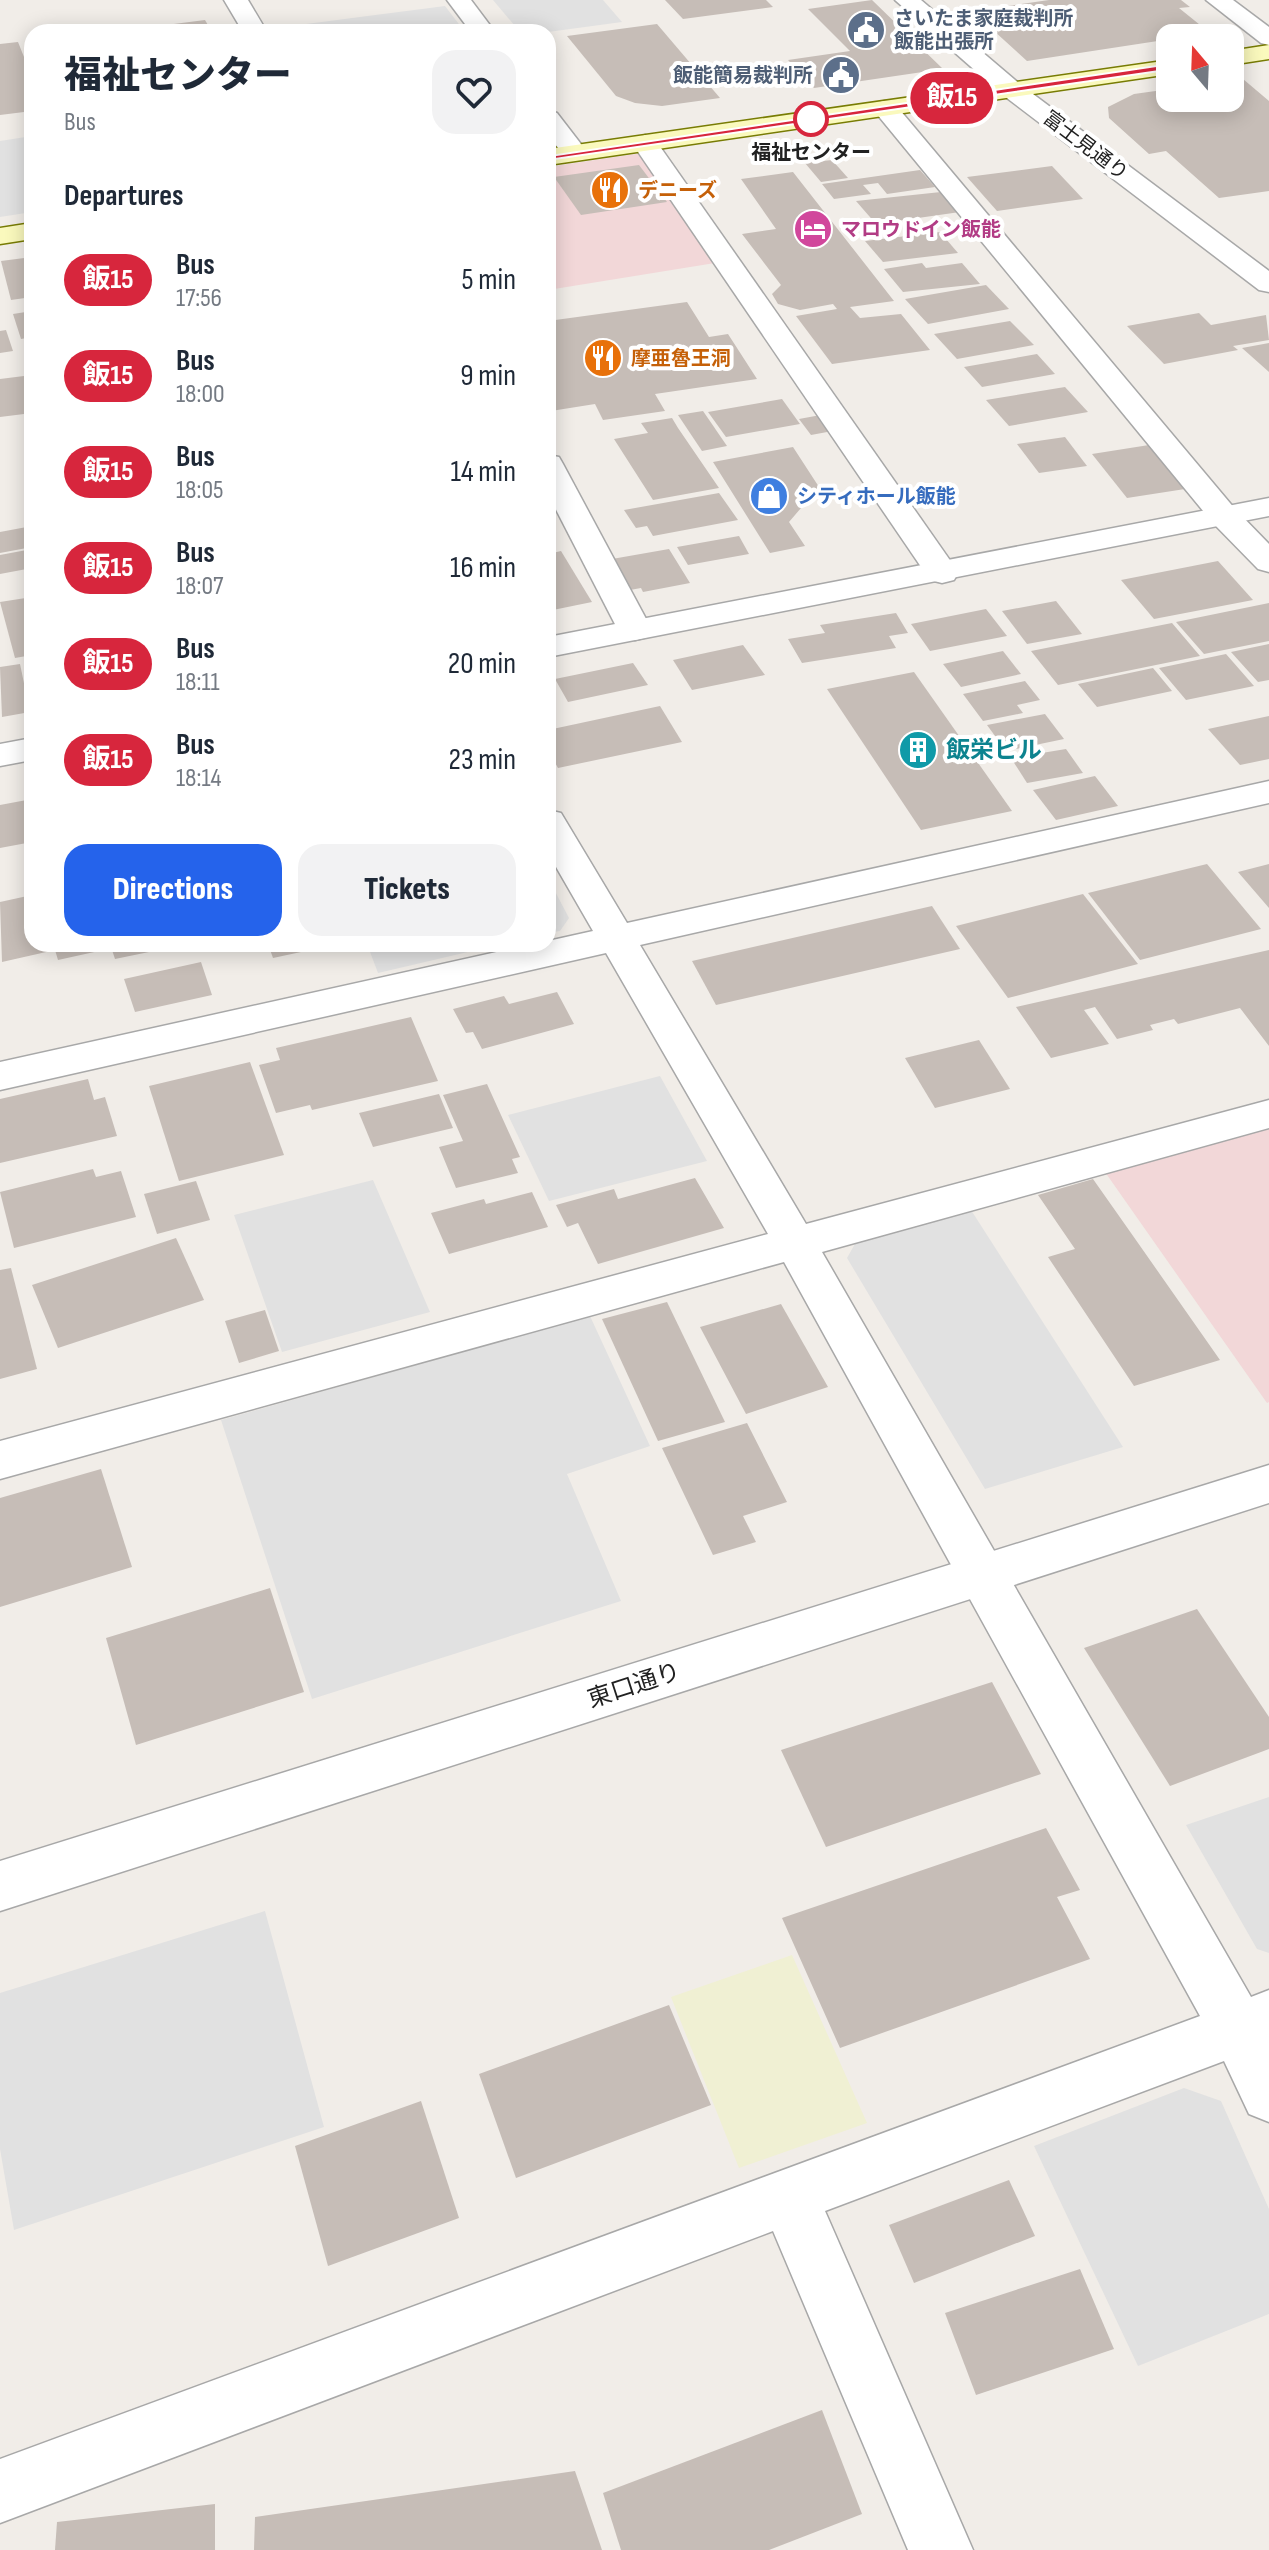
<!DOCTYPE html>
<meta charset="utf-8">
<style>
body{margin:0;font-family:"Sofia Sans Condensed","Noto Sans JP",sans-serif;background:#f2f2f3;color:#1f2937;height:100vh;display:flex;flex-direction:column;font-size:30px;white-space:nowrap}
*{box-sizing:border-box;margin:0}
p{font-size:26px;color:#747a83}
.icon{flex:none;width:44px;height:44px;fill:none;stroke:currentColor;stroke-width:2;stroke-linecap:round;stroke-linejoin:round}
.map{position:relative;flex:1;overflow:hidden}
.sheet{position:absolute;left:24px;top:24px;width:532px;height:928px;display:flex;flex-direction:column;background:#fff;border-radius:24px;box-shadow:0 4px 20px #0003}
.sheet>*{flex:none}
.badge{padding:0 16px;border-radius:26px;font-size:28px;line-height:52px}
.needle{width:52px;rotate:341deg}
.buttons{position:absolute;left:1156px;top:24px;display:grid;gap:16px}
.buttons a{display:grid;place-items:center;width:88px;height:88px;border-radius:16px;background:#fff;box-shadow:0 4px 20px #0003;font-size:40px}
.map>.badge{position:absolute;translate:-50% -50%;box-shadow:0 0 0 4px #fff}
h2{padding:0 40px;font-size:30px;line-height:72px}
.round{display:grid;place-items:center;flex:none;width:84px;height:84px;border-radius:24px;background:#f2f2f3}
.headline{display:flex;align-items:center;justify-content:space-between;height:136px;padding:0 40px}
h1{font-size:38px;font-weight:800;line-height:60px}
.button{display:flex;gap:16px;margin-top:auto;padding:16px 40px}
.button a{flex:1;height:92px;border-radius:24px;background:#2563eb;color:#fff;font-size:32px;font-weight:800;line-height:92px;text-align:center}
.button a+a{background:#f2f2f3;color:#1f2937}
ul{padding:0;list-style:none}
li{display:flex;align-items:center;gap:24px;height:96px;padding:0 40px}
li div{flex:1}
li b{display:block;font-size:30px}
li em{font-style:normal}
li .badge{min-width:88px;font-weight:700;text-align:center}
.map>svg:first-child{display:block}
</style>
<div class="map">
<svg width="1269" height="2550" viewBox="0 0 1269 2550">
<rect width="100%" height="100%" fill="#f1ede8"/>
<g fill="#f2d7d8">
<polygon points="642,153 715,263 548,290 548,167"/>
<polygon points="1269,1126 1269,1402 1267,1403 1105,1172"/>
</g>
<polygon fill="#f0f0d3" points="792,1955 867,2123 739,2168 671,1997"/>
<g fill="#e1e1e1">
<polygon points="493,0 603,0 622,22 548,32 520,32"/>
<polygon points="445,6 465,32 277,32 275,28"/>
<polygon points="32,136 32,212 0,217 0,141"/>
<polygon points="548,878 569,918 560,931 548,933"/>
<polygon points="367,944 502,944 378,973"/>
<polygon points="660,1076 707,1161 549,1201 508,1115"/>
<polygon points="373,1180 430,1312 282,1352 234,1215"/>
<polygon points="971,1210 1123,1447 985,1489 847,1258 856,1242"/>
<polygon points="590,1316 650,1446 567,1474 621,1601 312,1699 221,1420"/>
<polygon points="1269,1797 1269,1953 1257,1949 1186,1825"/>
<polygon points="265,1911 324,2127 14,2230 0,2149 0,1993"/>
<polygon points="1184,2088 1221,2101 1269,2209 1269,2314 1138,2366 1034,2146"/>
</g>
<g fill="#c6bdb7">
<polygon points="665,0 766,0 773,7 683,19"/>
<polygon points="872,0 943,69 814,88 788,60 850,51 808,9"/>
<polygon points="1049,0 1181,0 1190,7 1179,8 1210,33 1027,61 972,11"/>
<polygon points="205,20 212,32 127,32 127,30"/>
<polygon points="657,24 720,98 662,106 635,103 616,96 567,36"/>
<polygon points="18,42 32,77 32,111 0,115 0,44"/>
<polygon points="1243,79 1269,101 1269,191 1219,198 1166,151 1149,154 1109,118 1108,107 1134,94 1170,89 1170,98 1230,98 1230,81"/>
<polygon points="832,160 848,178 821,182 805,163"/>
<polygon points="639,165 667,202 581,215 554,177"/>
<polygon points="1052,166 1083,199 997,211 967,177"/>
<polygon points="920,170 935,187 887,194 878,183 863,185 871,194 834,199 822,184"/>
<polygon points="793,172 894,301 850,307 860,318 901,314 930,350 832,364 796,316 837,309 833,304 800,310 778,304 772,294 781,285 742,234 776,229 741,179"/>
<polygon points="941,192 960,212 876,224 856,201"/>
<polygon points="940,232 958,253 883,262 865,241"/>
<polygon points="32,257 32,297 11,300 1,261"/>
<polygon points="922,263 926,268 962,263 980,284 903,292 884,269"/>
<polygon points="986,285 1009,309 928,324 905,299"/>
<polygon points="687,302 709,337 728,334 757,379 655,394 665,411 603,420 595,404 551,411 548,321"/>
<polygon points="32,311 32,337 21,339 13,314"/>
<polygon points="1199,313 1211,325 1266,315 1269,340 1233,346 1238,350 1164,364 1127,326"/>
<polygon points="1010,321 1034,345 957,359 934,334"/>
<polygon points="6,330 13,351 0,353 0,331"/>
<polygon points="1269,343 1269,372 1242,348"/>
<polygon points="1037,354 1055,374 982,387 964,367"/>
<polygon points="24,376 32,413 0,417 0,379"/>
<polygon points="1065,387 1088,412 1009,426 986,400"/>
<polygon points="782,399 800,424 726,437 708,412"/>
<polygon points="703,411 727,446 702,451 678,415"/>
<polygon points="826,414 838,430 811,435 799,419"/>
<polygon points="672,418 678,428 719,488 653,500 614,439 648,433 641,423"/>
<polygon points="1065,437 1087,466 1039,473 1017,444"/>
<polygon points="1149,445 1185,489 1127,498 1092,454"/>
<polygon points="793,447 819,487 789,522 805,546 770,553 713,462"/>
<polygon points="719,493 738,520 653,536 647,526 636,528 624,510"/>
<polygon points="32,526 32,547 0,553 0,532"/>
<polygon points="739,536 749,554 688,565 677,547"/>
<polygon points="32,549 32,568 0,574 0,555"/>
<polygon points="669,549 690,583 643,592 641,588 630,590 612,559"/>
<polygon points="561,551 592,602 548,611 548,554"/>
<polygon points="1218,561 1253,600 1154,619 1121,580"/>
<polygon points="32,597 32,655 15,658 0,602"/>
<polygon points="1056,601 1082,634 1027,644 1002,611"/>
<polygon points="1269,603 1269,641 1204,654 1176,622"/>
<polygon points="986,609 1007,636 930,651 911,624"/>
<polygon points="896,613 908,633 889,636 896,648 802,663 788,639 825,633 820,625"/>
<polygon points="1172,623 1200,656 1058,685 1031,651"/>
<polygon points="1269,644 1269,680 1258,682 1231,652"/>
<polygon points="743,645 765,675 692,690 673,660"/>
<polygon points="1003,651 1021,674 961,687 943,664"/>
<polygon points="1226,654 1254,686 1186,700 1159,668"/>
<polygon points="633,663 648,685 568,702 555,679"/>
<polygon points="20,664 30,712 2,717 0,667"/>
<polygon points="1153,668 1172,691 1097,707 1078,684"/>
<polygon points="914,672 1012,811 921,830 827,689"/>
<polygon points="1025,681 1040,700 1017,705 1023,713 983,721 963,694"/>
<polygon points="660,706 682,742 558,768 548,750 548,730"/>
<polygon points="1045,714 1064,739 1006,751 987,725"/>
<polygon points="1269,716 1269,759 1240,765 1208,729"/>
<polygon points="1066,749 1083,773 1027,783 1011,758"/>
<polygon points="1095,776 1118,806 1056,820 1033,790"/>
<polygon points="32,799 32,842 0,848 0,805"/>
<polygon points="1207,864 1261,929 1140,960 1088,893"/>
<polygon points="1269,864 1269,908 1238,872"/>
<polygon points="1083,894 1138,964 1008,998 956,926"/>
<polygon points="32,895 32,944 106,944 108,949 58,960 55,950 2,962 0,902"/>
<polygon points="932,906 960,949 716,1005 692,961"/>
<polygon points="110,944 182,944 183,945 115,959"/>
<polygon points="268,944 313,944 315,949 273,958"/>
<polygon points="1269,950 1269,1046 1240,1008 1178,1024 1174,1019 1150,1025 1153,1030 1117,1039 1095,1007 1084,1010 1109,1044 1051,1058 1016,1007"/>
<polygon points="201,962 212,995 135,1012 124,979"/>
<polygon points="557,992 574,1024 482,1049 473,1032 466,1033 453,1009 504,996 509,1004"/>
<polygon points="411,1017 438,1081 312,1110 310,1105 276,1113 259,1065 280,1060 276,1048"/>
<polygon points="979,1040 1010,1089 935,1108 905,1058"/>
<polygon points="250,1062 284,1155 179,1181 149,1086"/>
<polygon points="88,1079 94,1100 105,1097 117,1136 0,1163 0,1099"/>
<polygon points="487,1084 520,1157 512,1159 518,1173 456,1188 439,1147 463,1141 443,1095"/>
<polygon points="439,1094 453,1128 373,1147 359,1113"/>
<polygon points="93,1169 96,1177 121,1171 136,1217 14,1248 0,1192"/>
<polygon points="695,1178 724,1228 598,1264 578,1223 567,1227 556,1205 614,1189 618,1199"/>
<polygon points="1093,1179 1131,1233 1220,1360 1134,1386 1048,1257 1075,1249 1038,1195"/>
<polygon points="196,1181 210,1220 157,1234 144,1194"/>
<polygon points="532,1192 548,1227 449,1254 431,1213 484,1199 486,1204"/>
<polygon points="176,1238 204,1300 58,1348 32,1285"/>
<polygon points="11,1268 37,1369 0,1379 0,1270"/>
<polygon points="667,1302 725,1422 658,1441 602,1319"/>
<polygon points="781,1304 828,1387 746,1414 700,1327"/>
<polygon points="265,1310 279,1351 239,1363 225,1321"/>
<polygon points="747,1423 787,1502 743,1516 756,1542 713,1555 662,1448"/>
<polygon points="101,1469 132,1567 0,1607 0,1498"/>
<polygon points="270,1588 304,1692 136,1745 106,1638"/>
<polygon points="1197,1609 1269,1717 1269,1749 1170,1786 1084,1648"/>
<polygon points="992,1682 1041,1774 826,1847 781,1750"/>
<polygon points="1046,1828 1080,1890 1057,1897 1090,1959 840,2048 782,1918"/>
<polygon points="669,2005 711,2105 516,2178 479,2074"/>
<polygon points="421,2101 459,2218 328,2266 295,2146"/>
<polygon points="1009,2180 1035,2236 914,2283 889,2225"/>
<polygon points="1080,2269 1114,2349 976,2395 945,2313"/>
<polygon points="822,2410 862,2514 769,2550 621,2550 603,2493"/>
<polygon points="575,2471 602,2550 254,2550 255,2517"/>
<polygon points="215,2504 215,2550 55,2550 57,2522"/>
</g>
<g fill="none" stroke-linecap="round" stroke-linejoin="round">
<g stroke="#a8a8a8" stroke-width="3">
<g id="minor">
<polygon points="224,0 248,0 267,32 243,32"/>
<polygon points="447,0 471,0 495,32 471,32"/>
<polygon points="1206,0 1233,0 1269,27 1269,45 1261,43"/>
<polygon points="885,101 894,103 1235,509 1269,544 1269,572 1258,569 1213,523 876,113 873,108 876,103"/>
<polygon points="548,110 557,113 584,148 588,153 584,158 566,158 548,135"/>
<polygon points="645,135 654,138 954,566 958,573 954,580 942,583 930,580 632,143"/>
<polygon points="548,455 559,457 563,464 652,630 647,637 635,640 623,637 618,630 548,494"/>
<polygon points="1269,781 1269,803 640,945 806,1224 1269,1100 1269,1128 822,1252 1251,1997 1269,1990 1269,2122 1249,2114 1224,2061 825,2211 973,2550 908,2550 773,2231 0,2523 0,2459 1200,2016 784,1262 0,1479 0,1441 768,1234 606,953 0,1090 0,1062 533,944 548,944 548,941 593,931 548,853 548,810 561,813 627,923"/>
</g>
</g>
<g stroke="#a8a8a8" stroke-width="3">
<g id="tertiary">
<polygon points="895,0 921,0 1021,85 1269,271 1269,292 1259,290 1003,95"/>
<polygon points="1269,498 1269,516 548,657 548,637"/>
<polygon points="32,738 32,760 0,766 0,744"/>
<polygon points="1269,1465 1269,1503 0,1911 0,1861"/>
</g>
</g>
<g stroke="#787c04" stroke-width="3">
<g id="secondary">
<polygon points="1269,45 1269,59 1230,65 1230,51"/>
<polygon points="1170,60 1170,74 548,165 548,149"/>
<polygon points="32,223 32,239 0,244 0,228"/>
</g>
</g>
<use href="#minor" fill="#fff" fill-rule="evenodd"/>
<use href="#tertiary" fill="#fff" fill-rule="evenodd"/>
<use href="#secondary" fill="#faf9bd" fill-rule="evenodd"/>
</g>
<polygon fill="#d7263d" stroke="#fff" stroke-width="2" points="1170,64 1173,69 548,160 543,157"/>
<defs>
<g id="civic-disc" transform="scale(2)"><circle r="9.5" fill="#5c6f8a" stroke="#fff"/><path d="M-.6-6.5H3V-4.5H.6V-3L4-1V1h2V6H-6V1h2V-1L-.6-3ZM-1.2 2.5V6h2.4V2.5Z" fill="#fff"/></g>
<g id="restaurant-disc" transform="scale(2)"><circle r="9.5" fill="#e8710a" stroke="#fff"/><path d="M-5-6h1v4h1v-4h1v4h1v-4h1v5L-1.5 .5V6h-2V.5L-5-1ZM5-6V6H3V1.5H1.5Q1.5-4 5-6Z" fill="#fff"/></g>
<g id="hotel-disc" transform="scale(2)"><circle r="9.5" fill="#d1479c" stroke="#fff"/><path d="M-6-4.5h1.5V1H6V5H4.5V3h-9V5H-6ZM-4 0a1.8 1.8 0 1 1 3.6 0ZM.5 0V-2.5h3Q6-2.5 6 0Z" fill="#fff"/></g>
<g id="shop-disc" transform="scale(2)"><circle r="9.5" fill="#3f7fe0" stroke="#fff"/><path d="M-5-2.5h2.3a2.7 3.5 0 0 1 5.4 0H5L5.5 6h-11ZM-1.5-2.5h3a1.5 2.3 0 0 0-3 0Z" fill="#fff"/></g>
<g id="building-disc" transform="scale(2)"><circle r="9.5" fill="#0f9aa8" stroke="#fff"/><path d="M-4-6H4V6H1V3H-1V6H-4ZM-2.5-4.3h1.7v1.8h-1.7ZM.8-4.3h1.7v1.8H.8ZM-2.5-1h1.7V.8h-1.7ZM.8-1h1.7V.8H.8Z" fill="#fff"/></g>
</defs>
<g fill-rule="evenodd">
<use href="#civic-disc" x="866" y="30"/>
<use href="#civic-disc" x="841" y="75"/>
<use href="#restaurant-disc" x="610" y="190"/>
<use href="#hotel-disc" x="813" y="229"/>
<use href="#restaurant-disc" x="603" y="358"/>
<use href="#shop-disc" x="769" y="496"/>
<use href="#building-disc" x="918" y="750"/>
</g>
<circle fill="#fff" stroke="#d7263d" stroke-width="4" cx="811" cy="119" r="16"/>
<g text-anchor="middle" stroke-width="8" stroke-linejoin="round" paint-order="stroke">
<g font-size="20" font-weight="bold" fill="#4e5e75" stroke="#fff" text-anchor="start">
<text x="894" y="25">さいたま家庭裁判所<tspan x="894" dy="23">飯能出張所</tspan></text>
<text x="813" y="82" text-anchor="end">飯能簡易裁判所</text>
</g>
<g font-size="20" fill="#212121" stroke="#fff">
<text transform="translate(1086 145) rotate(37)" y="7">富士見通り</text>
</g>
<g font-size="20" font-weight="bold" fill="#212121" stroke="#fff">
<text x="811" y="159">福祉センター</text>
</g>
<g font-size="20" font-weight="bold" fill="#c56008" stroke="#fff" text-anchor="start">
<text x="638" y="197">デニーズ</text>
<text x="631" y="365">摩亜魯王洞</text>
</g>
<g font-size="20" font-weight="bold" fill="#b23c85" stroke="#fff" text-anchor="start">
<text x="841" y="236">マロウドイン飯能</text>
</g>
<g font-size="20" font-weight="bold" fill="#366cbe" stroke="#fff" text-anchor="start">
<text x="797" y="503">シティホール飯能</text>
</g>
<g font-size="24" font-weight="bold" fill="#0d838f" stroke="#fff" text-anchor="start">
<text x="946" y="758">飯栄ビル</text>
</g>
<g font-size="24" fill="#212121" stroke="#fff">
<text transform="translate(634 1685) rotate(-18)" y="8">東口通り</text>
</g>
</g>
</svg>
<div class="buttons">
<a><svg class="needle" viewBox="-14 -14 28 28"><path d="M0-13l5 13h-10z" fill="#e53935"/><path d="M0 13l5-13h-10z" fill="#747a83"/></svg></a>
</div>
<b class="badge" style="left:952px;top:98px;background:#d7263d;color:#fff">飯15</b>
<section class="sheet">
<div class="headline"><div><h1>福祉センター</h1><p>Bus</p></div><a class="round"><svg class="icon" aria-label="heart" viewBox="0 0 24 24"><path d="M12 20l-8-8c-3-5 5-10 8-4 3-6 11-1 8 4z"/></svg></a></div>
<h2>Departures</h2>
<ul>
<li><span class="badge" style="background:#d7263d;color:#fff">飯15</span><div><b>Bus</b><p>17:56</p></div><em>5 min</em></li>
<li><span class="badge" style="background:#d7263d;color:#fff">飯15</span><div><b>Bus</b><p>18:00</p></div><em>9 min</em></li>
<li><span class="badge" style="background:#d7263d;color:#fff">飯15</span><div><b>Bus</b><p>18:05</p></div><em>14 min</em></li>
<li><span class="badge" style="background:#d7263d;color:#fff">飯15</span><div><b>Bus</b><p>18:07</p></div><em>16 min</em></li>
<li><span class="badge" style="background:#d7263d;color:#fff">飯15</span><div><b>Bus</b><p>18:11</p></div><em>20 min</em></li>
<li><span class="badge" style="background:#d7263d;color:#fff">飯15</span><div><b>Bus</b><p>18:14</p></div><em>23 min</em></li>
</ul>
<div class="button"><a>Directions</a><a>Tickets</a></div>
</section>
</div>
